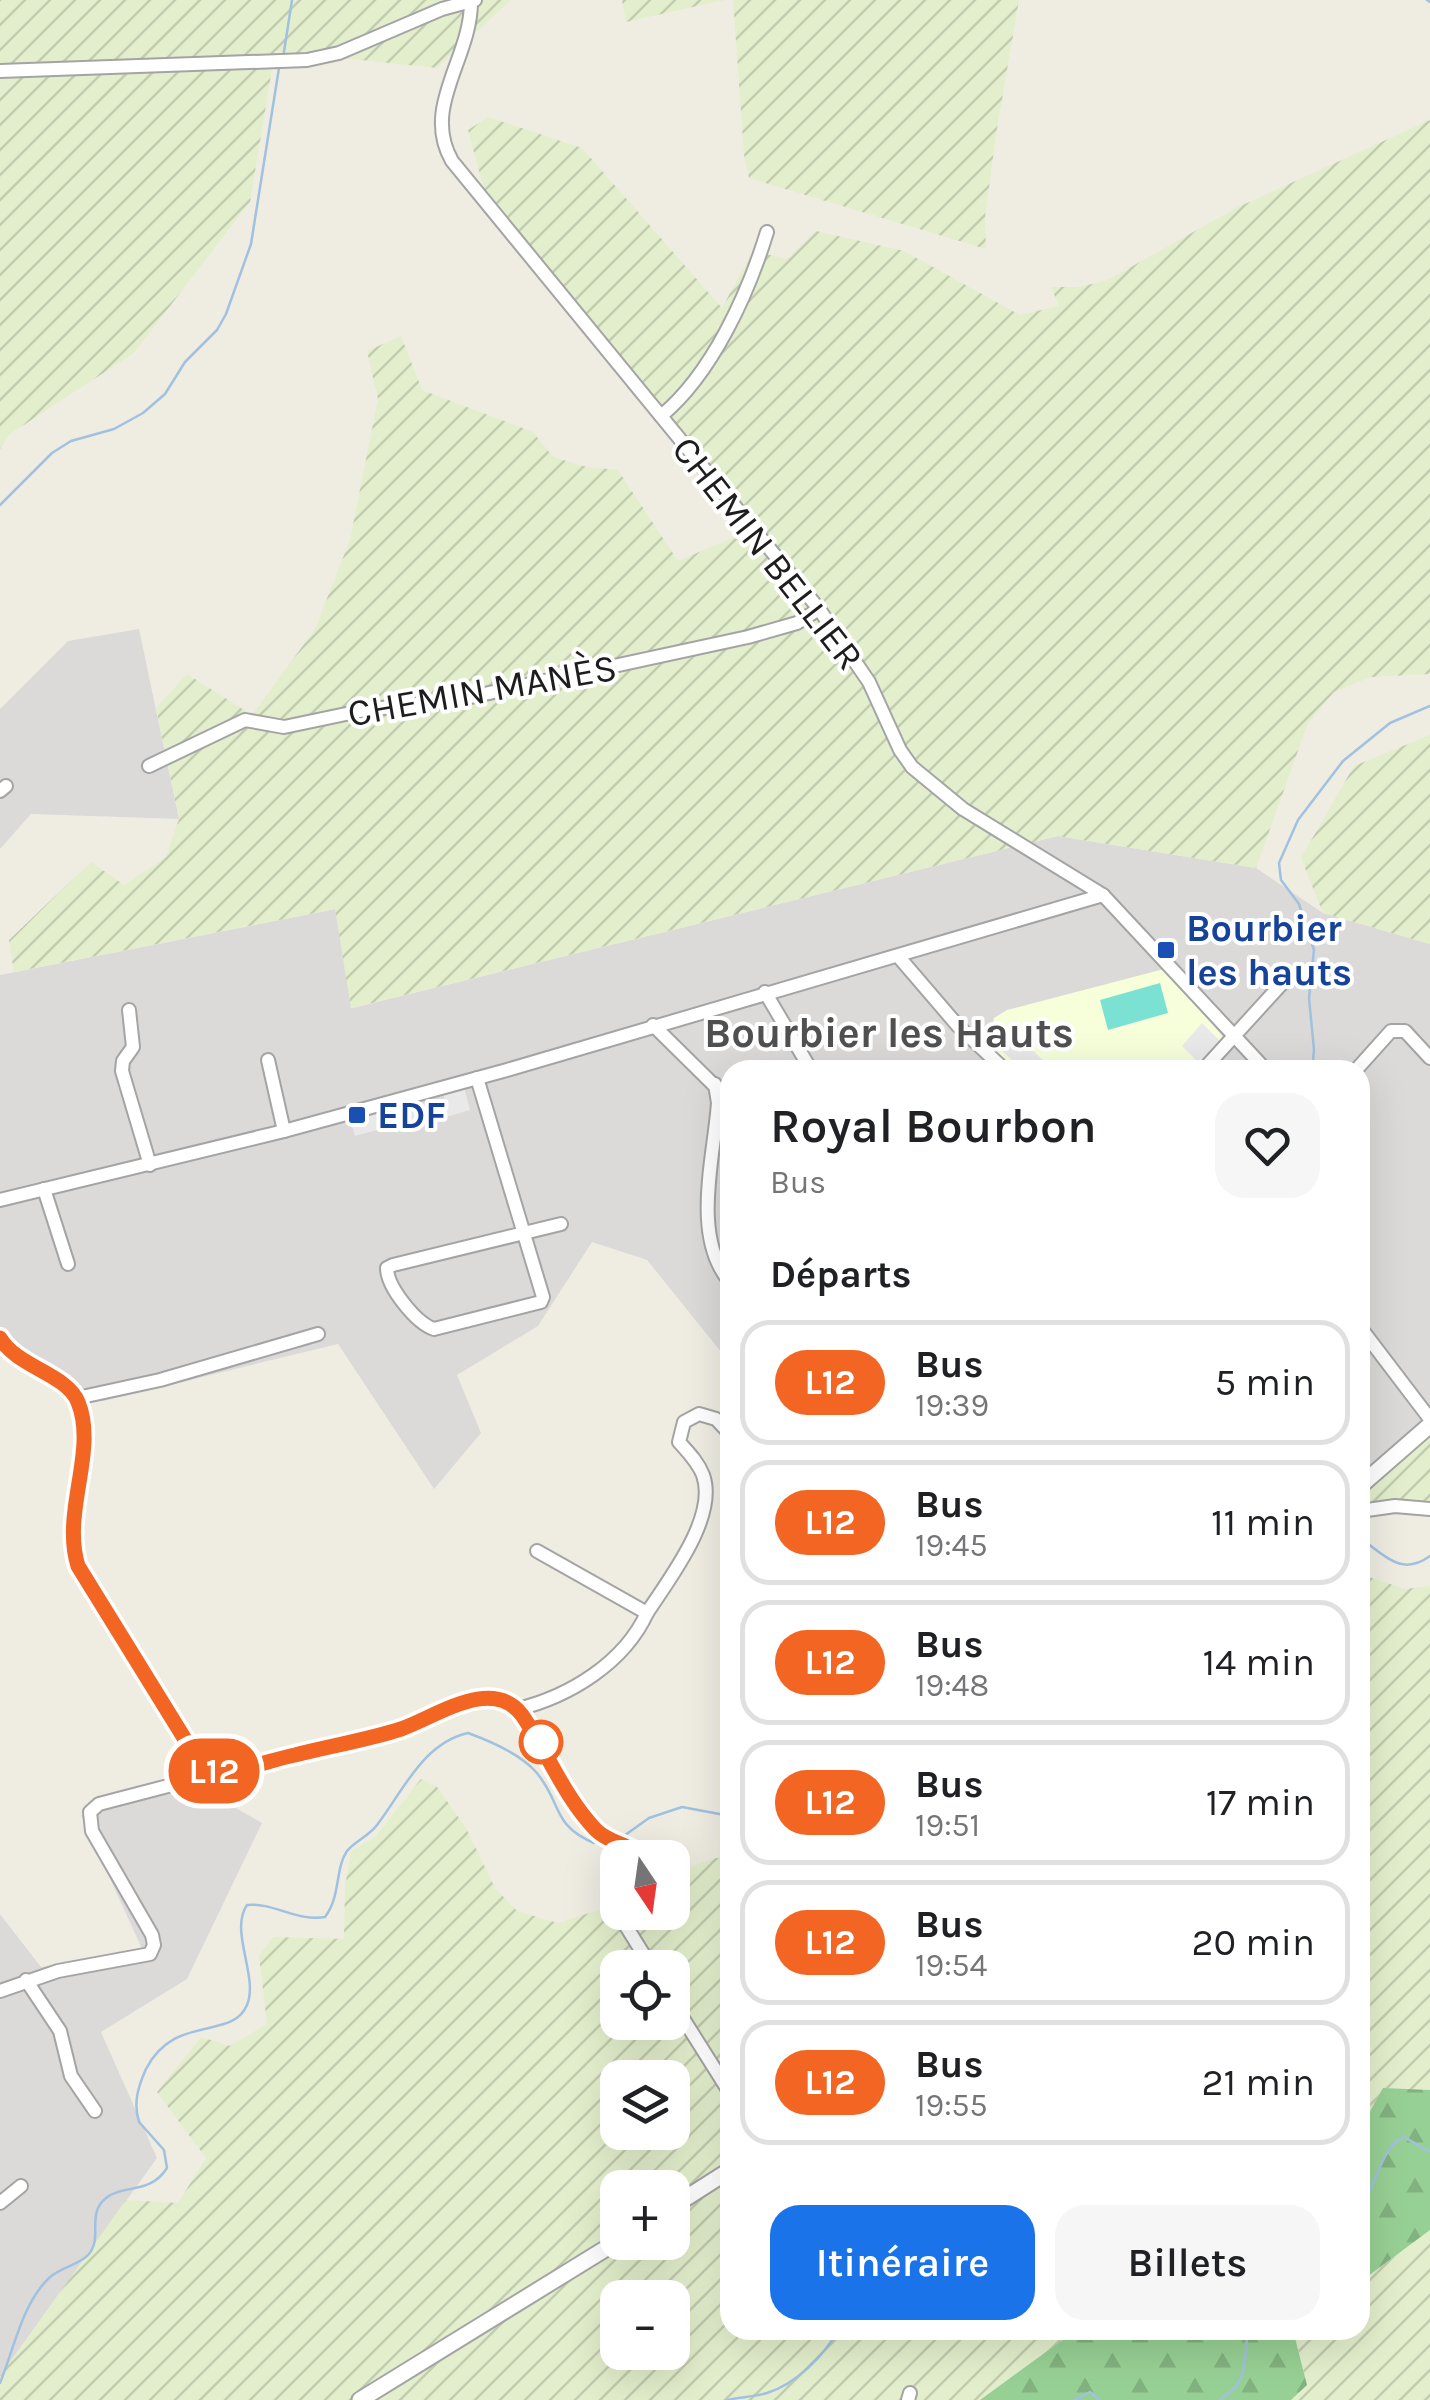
<!DOCTYPE html>
<html lang="fr">
<meta charset="utf-8">
<style>
body{margin:0;font-family:Karla,sans-serif;background:#f6f6f6;color:#202124;height:100vh;display:flex;flex-direction:column;font-size:38px;white-space:nowrap}
*{box-sizing:border-box;margin:0}
p{font-size:32px;color:#757577}
.icon{flex:none;width:55px;height:55px;fill:none;stroke:currentColor;stroke-width:2;stroke-linecap:round;stroke-linejoin:round}
.map{position:relative;flex:1;overflow:hidden}
.panel{position:absolute;left:720px;top:1060px;width:650px;height:1280px;display:flex;flex-direction:column;background:#fff;border-radius:30px;box-shadow:0 10px 40px #0002}
.panel>*{flex:none}
.badge{padding:0 20px;border-radius:32px;font-size:35px;line-height:65px}
.needle{width:65px;rotate:167deg}
.controls{position:absolute;left:600px;top:1840px;display:grid;gap:20px}
.controls a{display:grid;place-items:center;width:90px;height:90px;border-radius:20px;background:#fff;box-shadow:0 10px 40px #0002;font-size:50px}
.map>.badge{position:absolute;translate:-50% -50%;box-shadow:0 0 0 5px #fff}
h2{padding:0 50px;font-size:38px;line-height:90px}
.round{display:grid;place-items:center;flex:none;width:105px;height:105px;border-radius:30px;background:#f6f6f6}
.summary{display:flex;align-items:center;justify-content:space-between;height:170px;padding:0 50px}
h1{font-size:48px;font-weight:600;line-height:75px}
.action{display:flex;gap:20px;margin-top:auto;padding:20px 50px}
.action a{flex:1;height:115px;border-radius:30px;background:#1a73e8;color:#fff;font-size:40px;font-weight:600;line-height:115px;text-align:center}
.action a+a{background:#f6f6f6;color:#202124}
ul{padding:0;list-style:none}
li{display:flex;align-items:center;gap:30px;height:125px;margin:0 20px 15px;padding:0 30px;border:5px solid #e0e0e0;border-radius:30px}
li div{flex:1}
li b{display:block;font-size:38px}
li em{font-style:normal}
li .badge{min-width:110px;font-weight:700;text-align:center}
.map>svg:first-child{display:block}
</style>
<div class="map">
<svg width="1430" height="2400" viewBox="0 0 1430 2400">
<defs>
<pattern id="farmland-furrows" width="10" height="10" patternUnits="userSpaceOnUse" patternTransform="scale(2.5)"><rect width="10" height="10" fill="#e3efcc"/><path d="M-1 1l2-2M0 10L10 0M9 11l2-2" fill="none" stroke="#c2ccaf"/></pattern>
<pattern id="forest-firs" width="22" height="20" patternUnits="userSpaceOnUse" patternTransform="scale(2.5)"><rect width="22" height="20" fill="#97d094"/><path d="M5 1l3.5 6h-7zM16 11l3.5 6h-7z" fill="#82b27f"/></pattern>
</defs>
<rect width="100%" height="100%" fill="#efede2"/>
<g fill="#dbdad9">
<polygon points="139,629 179,819 31,814 0,849 0,709 68,641"/>
<polygon points="1058,836 1256,868 1323,913 1430,944 1430,1432 1360,1494 1360,1070 730,1070 730,1363 647,1260 592,1242 538,1326 457,1375 481,1433 434,1489 338,1344 103,1401 57,1389 0,1357 0,975 336,909 352,1008"/>
<polygon points="199,1787 262,1823 187,1979 101,2032 157,2158 0,2376 0,1914 41,1967 143,1951 81,1815"/>
</g>
<polygon fill="#f6ffda" points="1164,969 1225,1039 1197,1070 1011,1070 988,1050 994,1018 1007,1010"/>
<g fill="url(#farmland-furrows)" fill-rule="evenodd">
<polygon points="0,0 511,0 437,68 275,51 250,202 134,353 10,434 0,449"/>
<polygon points="622,0 724,0 626,22"/>
<polygon points="733,0 1019,0 996,135 985,217 986,249 749,178 744,154"/>
<polygon points="488,117 582,148 722,308 753,251 787,259 816,231 904,251 1020,315 1059,306 1051,287 1078,287 1106,281 1236,208 1430,120 1430,674 1371,677 1334,692 1308,723 1256,868 1058,836 351,1008 335,909 14,972 9,940 91,862 124,885 166,857 179,819 156,708 187,674 252,715 315,629 350,540 378,399 367,351 401,336 422,390 533,432 553,457 587,467 618,470 678,561 758,527 485,193 468,130"/>
<polygon points="1430,735 1430,944 1323,913 1301,858 1354,766"/>
<polygon points="1430,1432 1430,1504 1408,1499 1371,1505 1360,1500 1360,1494"/>
<polygon points="1360,1574 1405,1589 1430,1586 1430,2090 1383,2088 1360,2129"/>
<path d="M421 1779 437 1787 466 1828 495 1888 517 1911 558 1923 617 1904 618 1912H672L673 1873 716 1858 730 1857V2330H1076L980 2400H0V2376L126 2200 178 2203 206 2158 157 2092 201 2037 230 2046 267 2024 259 1956 273 1937 344 1939 345 1887 351 1851 375 1837ZM618 1968H672V2022H618ZM618 2078H672V2132H618ZM618 2188H672V2242H618ZM618 2298H672V2352H618Z"/>
<polygon points="1430,2230 1430,2400 1291,2400 1307,2385 1293,2330 1360,2330 1360,2282"/>
</g>
<g fill="url(#forest-firs)">
<polygon points="1383,2088 1430,2090 1430,2230 1360,2282 1360,2129"/>
<polygon points="1076,2330 1293,2330 1307,2385 1291,2400 980,2400"/>
</g>
<polygon fill="#7be2d3" points="1160,983 1168,1013 1108,1030 1100,1000"/>
<g fill="#e9e9e9">
<polygon points="1202,1023 1220,1041 1198,1062 1182,1046"/>
<polygon points="1015,1034 1044,1061 1035,1070 1023,1070 1001,1050"/>
<polygon points="464,1087 470,1110 394,1132 391,1126 355,1136 350,1119 421,1099 424,1107 445,1101 443,1092"/>
</g>
<g fill="none" stroke-linecap="round" stroke-linejoin="round">
<g stroke="#a0c1df" stroke-width="2.5">
<polyline points="1427,0 1430,2"/>
<polyline points="283,58 292,0"/>
<polyline points="0,505 52,453 71,441 114,429 143,413 165,394 185,362 217,330 226,314 251,244 279,68"/>
<polyline points="1312,1070 1314,1050 1309,998 1314,950 1299,904 1281,880 1279,863 1298,820 1343,761 1390,723 1430,706"/>
<path d="M1360 1538C1383 1553 1400 1578 1430 1556"/>
<polyline points="621,1838 649,1818 682,1807 730,1816"/>
<path d="M1360 2206C1377 2187 1380 2147 1404 2137L1430 2152"/>
<path d="M0 2383C14 2349 22 2304 49 2278 60 2267 80 2265 89 2254 103 2237 86 2214 106 2198 123 2184 150 2195 167 2168L164 2150 139 2122C133 2103 138 2087 146 2069 175 2013 232 2041 247 2005 259 1977 229 1931 247 1905 273 1902 297 1922 325 1917 341 1896 335 1868 347 1851 355 1841 369 1836 377 1825 403 1791 423 1743 468 1733 490 1741 520 1754 536 1772 562 1802 551 1825 594 1843"/>
<path d="M727 2400C740 2397 754 2397 767 2393 796 2384 824 2356 838 2330"/>
<polyline points="1074,2400 1090,2392 1099,2400"/>
<path d="M1219 2400C1249 2384 1244 2360 1248 2330"/>
</g>
<g stroke="#a4a4a4" stroke-width="16">
<g id="minor">
<path d="M471 2C471 59 421 107 452 161L819 609 869 682 900 750 912 767 963 809 1103 895 1266 1070"/>
<polyline points="0,71 307,60 339,53 442,9 475,0"/>
<path d="M661 416C712 374 748 294 767 232"/>
<polyline points="149,766 245,720 284,727 365,710 466,698 748,637 797,623 819,609"/>
<polyline points="0,791 6,786"/>
<polyline points="898,956 958,1026 1005,1070"/>
<polyline points="765,992 811,1070"/>
<polyline points="129,1010 133,1047 123,1061 122,1071 150,1165"/>
<polyline points="653,1025 730,1101"/>
<polyline points="268,1060 284,1131"/>
<polyline points="1203,1070 1287,978"/>
<polyline points="1356,1070 1391,1031 1405,1031 1430,1058"/>
<path d="M477 1078 543 1297 541 1302 434 1329C416 1323 387 1287 387 1268L393 1265 561 1224"/>
<path d="M715 1084 718 1103C714 1158 691 1237 730 1282"/>
<polyline points="44,1189 68,1264"/>
<polyline points="0,1200 284,1131 507,1070 1103,895"/>
<polyline points="1360,1327 1430,1419"/>
<path d="M0 1338C17 1367 67 1374 78 1402 98 1451 61 1512 77 1565L199 1761 207 1770C245 1775 291 1755 327 1747 352 1741 378 1737 402 1728 424 1721 444 1706 466 1702 485 1698 510 1699 523 1715 548 1753 564 1797 596 1830 610 1844 630 1844 643 1858"/>
<polyline points="77,1398 160,1380 318,1334"/>
<polyline points="1360,1511 1395,1506 1430,1509"/>
<path d="M647 1613C669 1579 718 1517 703 1475 698 1462 688 1452 679 1442L684 1422 699 1414 716 1419 730 1434"/>
<path d="M518 1709C570 1696 624 1663 647 1613L537 1551"/>
<polyline points="624,1912 626,1926 652,1968"/>
<polyline points="26,1980 60,2031 71,2076 95,2111"/>
<polyline points="0,1991 58,1971 150,1954 154,1945 152,1935 92,1831 90,1812 99,1804 195,1779 207,1770"/>
<polyline points="672,2001 730,2093"/>
<polyline points="0,2203 21,2186"/>
<polyline points="908,2400 910,2393"/>
</g>
</g>
<g stroke="#a4a4a4" stroke-width="19">
<g id="tertiary">
<polyline points="1360,1486 1430,1425"/>
<polyline points="672,2207 730,2170"/>
<polyline points="360,2400 618,2241"/>
</g>
</g>
<use href="#minor" stroke="#fff" stroke-width="12"/>
<use href="#tertiary" stroke="#fff" stroke-width="15"/>
</g>
<g fill="none" stroke-linecap="round" stroke-linejoin="round">
<g stroke="#fff" stroke-width="22">
<path id="line" d="M0 1338C17 1367 67 1374 78 1402 98 1451 61 1512 78 1566L199 1762C206 1768 209 1771 219 1771 244 1771 271 1760 295 1755 330 1746 367 1740 401 1729 434 1718 492 1675 522 1715 548 1753 564 1797 596 1830 610 1844 631 1844 643 1858"/>
</g>
<use href="#line" stroke="#f26522" stroke-width="15"/>
</g>
<g fill="#1a4fb4" stroke="#fff" stroke-width="4">
<rect x="1156" y="940" width="20" height="20" rx="5"/>
<rect x="347" y="1105" width="20" height="20" rx="5"/>
</g>
<circle fill="#fff" stroke="#f26522" stroke-width="5" cx="541" cy="1742" r="20"/>
<g text-anchor="middle" stroke-width="8" stroke-linejoin="round" paint-order="stroke">
<g font-size="38" fill="#1d1d1d" stroke="#fff">
<text transform="translate(768 553) rotate(52)" y="13">CHEMIN BELLIER</text>
<text transform="translate(482 690) rotate(-10)" y="13">CHEMIN MANÈS</text>
</g>
<g font-size="38" font-weight="bold" fill="#164399" stroke="#fff" text-anchor="start">
<text x="1186" y="941">Bourbier<tspan x="1186" dy="44">les hauts</tspan></text>
<text x="377" y="1128">EDF</text>
</g>
<g font-size="42" font-weight="bold" fill="#505050" stroke="#fff">
<text x="889" y="1047">Bourbier les Hauts</text>
</g>
</g>
</svg>
<div class="controls">
<a><svg class="needle" viewBox="-14 -14 28 28"><path d="M0-13l5 13h-10z" fill="#e53935"/><path d="M0 13l5-13h-10z" fill="#757577"/></svg></a>
<a><svg class="icon" aria-label="locate" viewBox="0 0 24 24"><circle cx="12" cy="12" r="6"/><path d="M12 2v4M12 18v4M2 12h4M18 12h4"/></svg></a>
<a><svg class="icon" aria-label="layers" viewBox="0 0 24 24"><path d="M12 4l9 5-9 5-9-5zM3 14l9 5 9-5"/></svg></a>
<a>+</a>
<a>−</a>
</div>
<b class="badge" style="left:214px;top:1771px;background:#f26522;color:#fff">L12</b>
<section class="panel">
<div class="summary"><div><h1>Royal Bourbon</h1><p>Bus</p></div><a class="round"><svg class="icon" aria-label="heart" viewBox="0 0 24 24"><path d="M12 20l-8-8c-3-5 5-10 8-4 3-6 11-1 8 4z"/></svg></a></div>
<h2>Départs</h2>
<ul>
<li><span class="badge" style="background:#f26522;color:#fff">L12</span><div><b>Bus</b><p>19:39</p></div><em>5 min</em></li>
<li><span class="badge" style="background:#f26522;color:#fff">L12</span><div><b>Bus</b><p>19:45</p></div><em>11 min</em></li>
<li><span class="badge" style="background:#f26522;color:#fff">L12</span><div><b>Bus</b><p>19:48</p></div><em>14 min</em></li>
<li><span class="badge" style="background:#f26522;color:#fff">L12</span><div><b>Bus</b><p>19:51</p></div><em>17 min</em></li>
<li><span class="badge" style="background:#f26522;color:#fff">L12</span><div><b>Bus</b><p>19:54</p></div><em>20 min</em></li>
<li><span class="badge" style="background:#f26522;color:#fff">L12</span><div><b>Bus</b><p>19:55</p></div><em>21 min</em></li>
</ul>
<div class="action"><a>Itinéraire</a><a>Billets</a></div>
</section>
</div>
